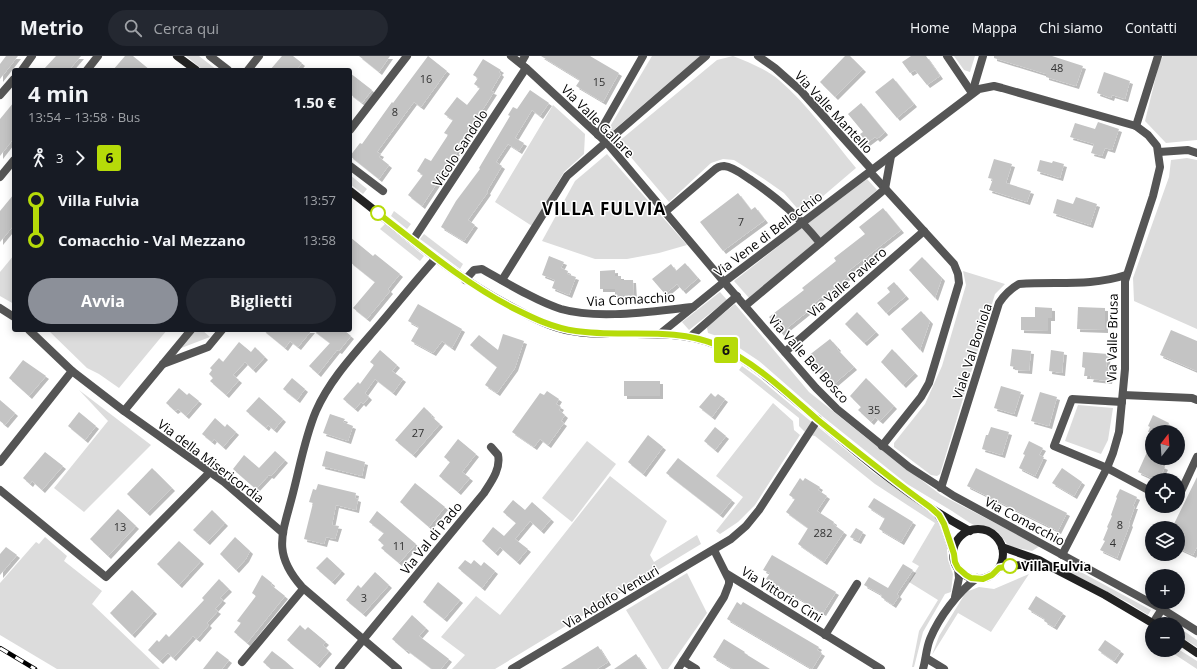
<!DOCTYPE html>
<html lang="it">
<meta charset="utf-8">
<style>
body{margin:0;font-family:"Open Sans",sans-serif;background:#242831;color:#f1f3f6;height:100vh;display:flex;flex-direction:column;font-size:15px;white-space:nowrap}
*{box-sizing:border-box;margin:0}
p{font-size:13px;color:#9ea1a6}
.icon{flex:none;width:22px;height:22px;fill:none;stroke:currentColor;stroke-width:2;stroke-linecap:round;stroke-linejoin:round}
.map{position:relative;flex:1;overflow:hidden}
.drawer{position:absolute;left:12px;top:12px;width:340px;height:264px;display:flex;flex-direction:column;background:#171b24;border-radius:4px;box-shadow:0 2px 10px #0003}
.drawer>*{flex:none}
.badge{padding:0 8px;border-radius:3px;font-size:14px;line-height:26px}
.needle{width:26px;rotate:17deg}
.buttons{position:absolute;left:1145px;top:369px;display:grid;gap:8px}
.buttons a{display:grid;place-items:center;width:40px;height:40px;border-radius:50%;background:#171b24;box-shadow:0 2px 10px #0003;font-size:20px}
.map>.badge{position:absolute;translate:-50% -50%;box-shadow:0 0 0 2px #fff}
.legs{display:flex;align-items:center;gap:6px;height:44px;padding:0 16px;font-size:13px}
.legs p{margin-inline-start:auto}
.headline{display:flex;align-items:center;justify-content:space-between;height:68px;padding:0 16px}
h1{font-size:22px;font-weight:700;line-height:30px}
.button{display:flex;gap:8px;margin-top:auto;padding:8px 16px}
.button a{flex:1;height:46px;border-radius:24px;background:#8c9099;color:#fff;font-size:16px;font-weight:700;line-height:46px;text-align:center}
.button a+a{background:#242831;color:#f1f3f6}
ul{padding:0 16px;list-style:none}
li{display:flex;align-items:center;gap:14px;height:40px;font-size:15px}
li i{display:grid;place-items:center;width:6px;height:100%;margin:0 5px;background:currentColor}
li i::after{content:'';width:10px;height:10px;margin:-5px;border:3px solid;border-radius:50%;background:#171b24}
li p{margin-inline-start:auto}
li:first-child i{background:linear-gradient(#0000 50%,currentColor 0)}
li:last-child i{background:linear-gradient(currentColor 50%,#0000 0)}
header{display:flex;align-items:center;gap:24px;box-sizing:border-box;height:56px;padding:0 20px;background:#171b24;border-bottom:1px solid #363941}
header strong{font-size:19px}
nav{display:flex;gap:22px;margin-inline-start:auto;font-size:14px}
.search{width:280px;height:36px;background:#242831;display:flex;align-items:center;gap:10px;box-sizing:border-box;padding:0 14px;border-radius:22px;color:#9ea1a6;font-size:15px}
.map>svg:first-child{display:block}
</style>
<header>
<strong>Metrio</strong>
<div class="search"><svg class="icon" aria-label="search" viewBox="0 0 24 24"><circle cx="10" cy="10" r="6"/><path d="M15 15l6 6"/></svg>Cerca qui</div>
<nav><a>Home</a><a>Mappa</a><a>Chi siamo</a><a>Contatti</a></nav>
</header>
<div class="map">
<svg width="1197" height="613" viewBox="0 0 1197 613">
<defs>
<filter id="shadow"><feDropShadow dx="3" dy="3" stdDeviation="0" flood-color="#0004"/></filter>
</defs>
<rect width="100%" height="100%" fill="#fff"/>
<g fill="#dcdcdc">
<polygon points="186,0 199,0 217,14 203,14"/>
<polygon points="652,0 700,0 609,78 608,74"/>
<path d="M733 0C748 6 766 13 779 24 808 49 831 82 856 112L802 158 784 137 764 123 734 104 723 103 711 107 669 146 618 86 717 4Z"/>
<polygon points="954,0 975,0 970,16 964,14"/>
<polygon points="1163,0 1197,0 1197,84 1166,87 1145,65 1159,8"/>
<polygon points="553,49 585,78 584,98 564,116 532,170 495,146"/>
<polygon points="607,98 687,189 659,197 627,203 595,203 542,185 575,125"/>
<polygon points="1187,102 1197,104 1197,273 1134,245 1133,222 1169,121 1171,104"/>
<polygon points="350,119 367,133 363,138 350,128"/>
<polygon points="867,123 877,134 821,182 808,167"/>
<polygon points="394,155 411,168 407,173 391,160"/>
<polygon points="385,168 424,200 420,205 380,173"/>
<polygon points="803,171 815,186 750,243 734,225"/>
<polygon points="424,178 463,208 460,213 420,183"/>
<polygon points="14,199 14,248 0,240 0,216"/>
<polygon points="963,215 1005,228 995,238 940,418 937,420 931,419 894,391 894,387 925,348 942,310 966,229"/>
<polygon points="720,236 727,244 689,274 682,266"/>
<polygon points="735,248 809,336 869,384 941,439 1040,490 1032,495 1012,491 1007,488 998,476 990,472 978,471 970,467 952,455 907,428 822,360 759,305 738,291 723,282 708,277 707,272 709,269"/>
<polygon points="48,274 167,274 119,332 99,318 87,312"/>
<polygon points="192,274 202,274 210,281 176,294"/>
<polygon points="742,310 760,323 814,368 807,378 799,370 799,362 739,314"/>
<polygon points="79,334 151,389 84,456 54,432 108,365"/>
<polygon points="773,347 793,365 794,374 800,379 755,449 738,466 720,478 716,475 743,441 716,420"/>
<polygon points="1078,349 1113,352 1108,384 1101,398 1065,385"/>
<polygon points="817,370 874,417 926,452 936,460 943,470 947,487 947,495 948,504 953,518 951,536 945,538 923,576 914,611 912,611 919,575 938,544 909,526 919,510 912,506 935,467 875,428 815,380 810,379"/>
<polygon points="587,385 616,408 572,466 542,442"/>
<polygon points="610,420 667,465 650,499 654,506 697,479 701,488 495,613 452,613 465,599 441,581 476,540 500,559"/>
<polygon points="45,481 67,500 64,505 102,535 92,548 160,613 57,613 0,579 0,527 36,486 39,488"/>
<polygon points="1066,508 1151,554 1148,559 1129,547 1063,513"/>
<polygon points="687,517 707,557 668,613 662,613 626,554"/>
<polygon points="1029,518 991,576 958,557 932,599 939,580 966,536 979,531 994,533"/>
<polygon points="1178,571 1197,584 1197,591 1178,579"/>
<polygon points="1178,593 1197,605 1197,613 1168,594 1178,594"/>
</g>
<g fill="#c4c4c4" filter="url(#shadow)">
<polygon points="6,0 18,0 0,23 0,8"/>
<polygon points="56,0 81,0 69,14 43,14"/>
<polygon points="125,0 133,0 150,14 113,14"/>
<polygon points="282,0 293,0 302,7 296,14 270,14"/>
<polygon points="359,0 390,0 379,16"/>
<polygon points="428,0 447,15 421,51 414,46 377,96 381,98 379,101 389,109 379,123 350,100 360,87 362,88 392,46 393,47"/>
<polygon points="541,0 590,0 619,17 603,46 576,30 580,24"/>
<polygon points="845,0 850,0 863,13 835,41 820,26"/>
<polygon points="911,0 926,0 940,20 927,29 915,14 910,17 902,6"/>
<polygon points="994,0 1052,0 1083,10 1076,30 1046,21 1046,18 994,2"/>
<polygon points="483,3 501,14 499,16 501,18 491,35 494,36 456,95 457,96 445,115 422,150 408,139 423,119 417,115 425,102 431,105 448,79 444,77 453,64 444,58 457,41 467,49 480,32 474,28 478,22 473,19"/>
<polygon points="1104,16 1130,25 1125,43 1112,39 1111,42 1097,37"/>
<polygon points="350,17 372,34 362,47 350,38"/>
<polygon points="893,22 914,48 897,62 875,36"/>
<polygon points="530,34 549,47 540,60 532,54 515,82 524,87 519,95 508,88 496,106 502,110 487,135 488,136 468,164 475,169 464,185 441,171 456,145 480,113 479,112 510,60 508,59 513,51 517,53"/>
<polygon points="14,46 14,82 0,100 0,63"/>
<polygon points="861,47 885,76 877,83 875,81 867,87 860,78 863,76 848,58"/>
<polygon points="1098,66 1119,73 1112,94 1105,92 1102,100 1091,97 1094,88 1070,81 1075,67 1095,73"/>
<polygon points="994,103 1012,108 1006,127 1031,135 1027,146 989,134 993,123 988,122"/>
<polygon points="1040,104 1052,107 1053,105 1064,108 1060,122 1037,115"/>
<polygon points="738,137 751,154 755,151 765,164 723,195 700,166"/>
<polygon points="14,138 14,169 0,186 0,155"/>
<polygon points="1076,141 1097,148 1090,169 1053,157 1057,143 1073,148"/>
<polygon points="883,152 901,174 847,216 850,219 815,246 817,248 781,277 769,261 804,234 802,232 836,205 834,202 865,178 859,171"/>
<polygon points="350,181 373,200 375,198 400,218 388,233 390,235 367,263 353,252 375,226 350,206"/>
<polygon points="549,200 564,206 561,212 568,215 567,218 576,221 569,239 552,232 555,224 542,219"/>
<polygon points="922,201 942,222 935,242 909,214"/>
<polygon points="685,207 698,222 683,235 677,228 665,238 652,223 671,208 676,215"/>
<polygon points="615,214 615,220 621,220 621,224 633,224 634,241 615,241 615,233 600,233 600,215"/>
<polygon points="894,226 906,240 886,257 877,247 890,236 887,232"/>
<polygon points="418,248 462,273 452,292 442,285 433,297 411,285 419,271 408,265"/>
<polygon points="1035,251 1052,252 1052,262 1048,262 1048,275 1021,274 1021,261 1035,261"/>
<polygon points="1078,251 1105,252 1105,274 1077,273"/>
<polygon points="921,255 930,265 920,294 901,273"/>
<polygon points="857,256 876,276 864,287 845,268"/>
<polygon points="263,274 312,274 298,291 290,285 285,292"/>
<polygon points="313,274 344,274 351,280 339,295 337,294 318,318 309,310 330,287"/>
<polygon points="1171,274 1197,285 1197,315 1160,299"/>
<polygon points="503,278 524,285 515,312 497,337 485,329 497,311 470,289 479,279 498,294"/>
<polygon points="830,283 838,292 837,293 854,311 834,328 831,325 829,327 811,307 813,306 808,300"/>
<polygon points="239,286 251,296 255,291 265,301 253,314 245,306 233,319 239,324 226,339 210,325 213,322 209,318 212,314 210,312 219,302 223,306"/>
<polygon points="892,293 915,317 903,329 881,306"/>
<polygon points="1012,293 1031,295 1029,315 1015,314 1015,311 1010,310"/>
<polygon points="380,294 397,309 392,315 403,323 393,337 375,323 365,337 369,341 363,348 361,346 355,353 343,343 358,326 360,328 374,309 370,306"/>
<polygon points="1051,294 1064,296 1062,317 1049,315"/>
<polygon points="1083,296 1108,298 1106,311 1111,312 1109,325 1090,323 1091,320 1084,320 1085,312 1082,311"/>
<polygon points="23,304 46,320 29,340 9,322"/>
<polygon points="292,322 305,333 297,344 283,333"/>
<polygon points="866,322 894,350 880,365 875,361 871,366 858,354 861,351 850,340"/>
<rect x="624" y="325" width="36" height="15"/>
<polygon points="1001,330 1021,336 1014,358 994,352"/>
<polygon points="179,332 187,339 189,337 199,345 186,360 178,353 175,355 166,347"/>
<polygon points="547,335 559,343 556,348 561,351 559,354 565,359 561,365 564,367 548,389 540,383 534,391 512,376 540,337 544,339"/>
<polygon points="1040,336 1057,341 1049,370 1031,365"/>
<polygon points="711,337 715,341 718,338 725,343 712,361 699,351"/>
<polygon points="259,341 283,363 274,374 268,369 266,372 246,355"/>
<polygon points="0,344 15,357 5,369 0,365"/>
<polygon points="424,351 432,359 431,360 440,368 413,399 395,384"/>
<polygon points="79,356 96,370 85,384 68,370"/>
<polygon points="330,358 345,363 343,366 353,370 348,385 323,377"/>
<polygon points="1153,359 1169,367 1165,376 1148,376 1150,371 1148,370"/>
<polygon points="215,362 225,371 227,368 236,376 223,391 214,383 212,386 202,378"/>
<polygon points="715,371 726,380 715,394 704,385"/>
<polygon points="991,371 1009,376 1002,399 982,393 986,379 988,379"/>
<polygon points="648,379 663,391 643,418 628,406"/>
<polygon points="458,383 476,398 462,416 470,422 458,436 439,420 450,406 444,401"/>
<polygon points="1029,385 1043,392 1039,399 1044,401 1035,420 1019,412 1025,399 1023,398"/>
<polygon points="1152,385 1152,402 1164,402 1161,409 1165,411 1159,424 1156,424 1138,416"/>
<polygon points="275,395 285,404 271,420 269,419 256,433 233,413 244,399 259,412"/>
<polygon points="326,395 365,406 362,420 322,410"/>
<polygon points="45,396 63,410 42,434 32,425 30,428 23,422"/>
<polygon points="678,402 732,444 720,459 666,417"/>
<polygon points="152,412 172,432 147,457 127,438"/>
<polygon points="976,412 1067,457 1058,475 967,430"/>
<polygon points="1062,412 1082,426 1074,440 1052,427"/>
<polygon points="1197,421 1197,491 1193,499 1178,492 1178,472 1172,472"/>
<polygon points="800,422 803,425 805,422 820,431 818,434 827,440 817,455 834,466 833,468 844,476 824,506 798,488 808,472 786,456 795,443 789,439"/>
<polygon points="415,427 445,451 429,471 400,446"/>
<polygon points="318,428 356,437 355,442 358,443 356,454 336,449 332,469 339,470 335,483 326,481 324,488 304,483 313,447 309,446 313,433 316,434"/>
<polygon points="1120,433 1137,441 1133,450 1135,450 1129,467 1130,468 1117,502 1100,494 1105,485 1103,484 1108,472 1107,471 1112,460 1111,459 1117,442 1116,441"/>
<polygon points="874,442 913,466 901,486 879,473 885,462 868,451"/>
<polygon points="513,444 525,454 532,446 551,463 541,475 530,465 515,483 528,493 517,506 500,491 495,497 482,485 493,471 504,480 516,467 503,456"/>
<polygon points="118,453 136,470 108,500 90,483"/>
<polygon points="212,454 225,467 207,486 193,474"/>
<polygon points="377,455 416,488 399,507 381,492 384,489 378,484 384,477 369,466"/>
<polygon points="856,472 863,476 858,485 850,481"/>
<polygon points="235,481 250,495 246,503 236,514 220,498"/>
<polygon points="179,485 201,505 179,529 157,508"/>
<polygon points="6,491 17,499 0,519 0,498"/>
<polygon points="772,499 836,536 823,557 766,523 770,517 763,514"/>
<polygon points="327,501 342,515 332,526 316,512"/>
<polygon points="465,504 471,508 474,504 481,510 484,506 495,515 482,532 458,512"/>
<polygon points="903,508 913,514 897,538 899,540 893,549 881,541 882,539 864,529 869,521 888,532"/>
<polygon points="375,516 389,529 363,558 346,544 358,529 361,532"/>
<polygon points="262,519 272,527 271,529 285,540 247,587 234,576 241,567 237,565 256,540 252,537"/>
<polygon points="219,523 229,533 220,542 223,544 215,553 218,555 207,567 209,569 197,583 193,580 173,602 168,597 160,605 148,594 157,584 159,586 166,578 169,581 204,544 202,542"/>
<polygon points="438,526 460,544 444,563 423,546"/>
<polygon points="132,534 154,555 132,579 110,557"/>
<polygon points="1036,540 1063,557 1054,571 1044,565 1045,563 1028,553"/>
<polygon points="737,546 741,549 743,546 819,591 817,594 822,597 812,613 727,563"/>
<polygon points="412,559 426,572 419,580 449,603 441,613 432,613 407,594 406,595 392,583"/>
<polygon points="300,569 305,574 308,571 326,586 323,589 329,595 317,609 287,584"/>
<polygon points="724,583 745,596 744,597 770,613 733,613 713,601"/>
<polygon points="1105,584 1121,595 1114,605 1098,594"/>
<polygon points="598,590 608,606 597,613 561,613"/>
<polygon points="217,595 229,604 222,613 203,613"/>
<polygon points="272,595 285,605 294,613 271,613 263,606"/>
<polygon points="636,598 646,613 614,613"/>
</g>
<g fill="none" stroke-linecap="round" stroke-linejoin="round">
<g stroke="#555" stroke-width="8">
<polyline points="210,0 228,14"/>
<polyline points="511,0 526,12 607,87 724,226 816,332 837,353 909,411 954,440 1162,553 1153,567"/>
<polyline points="758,0 775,12 801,35 872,114"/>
<polyline points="947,0 972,37"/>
<polyline points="521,7 525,0"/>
<polyline points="22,14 32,0"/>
<polyline points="87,14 98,0"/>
<polyline points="248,14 259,0"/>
<polyline points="972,37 983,0"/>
<polyline points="0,39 14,23"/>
<polyline points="1136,70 1158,0"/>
<polyline points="350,74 407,0"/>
<polyline points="598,79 643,0"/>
<polyline points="1159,96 1188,94 1197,97"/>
<polyline points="350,110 383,135"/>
<polyline points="870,116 954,208 958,218 959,227 929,327 921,341 882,390"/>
<polyline points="0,121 14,104"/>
<path d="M665 156 713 115C716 112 719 110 724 110 734 111 743 119 751 124 780 144 798 160 820 187"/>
<polyline points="413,184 526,12"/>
<path d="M465 224 474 214 482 213C505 226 536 245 561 253 599 264 653 255 693 251"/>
<polyline points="502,224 567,120 706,0"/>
<polyline points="745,250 885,133 891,100"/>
<polyline points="0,252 14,261"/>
<polyline points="29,274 72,315 124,355 224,426 283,477"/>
<polyline points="661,277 724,226 979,33 994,30 1002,32 1136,70 1148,79 1157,90 1160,111 1153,140 1125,225 1125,313 1119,376 1113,397 1107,412 1062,499"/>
<polyline points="690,281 737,240"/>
<polyline points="785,296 924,175"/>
<polyline points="163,308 208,291 222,274"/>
<polyline points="1123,339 1192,342 1197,344"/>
<polyline points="1122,346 1072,343 1054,390 1107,412 1152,436"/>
<polyline points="124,355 191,274"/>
<polyline points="0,406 72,315"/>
<path d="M941 432 999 247C1005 238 1010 233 1019 228 1057 225 1089 231 1126 219"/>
<polyline points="0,434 106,521 210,416"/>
<polyline points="1178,442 1197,401"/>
<polyline points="727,518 881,613"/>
<polyline points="955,541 959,522 958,512"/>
<polyline points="1162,553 1197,575"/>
<polyline points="825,579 857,528"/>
<polyline points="926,602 944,613"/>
<polyline points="683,605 696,613"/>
<polyline points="242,606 303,533"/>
<path d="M339 613 484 437C491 426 501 413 498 399L491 391"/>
<path d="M398 613 302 531C271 496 283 477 293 437 300 410 305 381 316 355 330 323 356 296 379 269 398 247 416 224 436 202"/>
<polyline points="512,613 731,483 746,470 759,454 818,363"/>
<polyline points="678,613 724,541 729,528 729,524 714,494"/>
<path d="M923 613C926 603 926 593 930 583 939 561 958 536 977 522"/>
</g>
<g stroke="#222" stroke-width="8">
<polyline points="177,0 196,14"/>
<path d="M350 135C404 177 455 222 516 253 532 262 548 270 566 274 620 285 677 267 727 294 755 309 779 331 803 351 855 395 909 443 970 475"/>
<polyline points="937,457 944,468 953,496"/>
<circle cx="978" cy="498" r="25"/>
<polyline points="1002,491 1039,504 1053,512 1105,539 1154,568"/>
<path d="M999 512C1015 509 1030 507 1046 511"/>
<polyline points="1178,584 1197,597"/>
</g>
<g stroke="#000" stroke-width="4.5">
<polyline id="rail" points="0,592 35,613"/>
</g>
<use href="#rail" stroke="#fff" stroke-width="3" stroke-dasharray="9" stroke-linecap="butt"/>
</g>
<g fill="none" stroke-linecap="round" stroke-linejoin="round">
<g stroke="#fff" stroke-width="9">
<path id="line-1" d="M378 157C422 191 463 226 513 252 533 262 553 272 576 275 623 282 672 270 717 289 755 306 787 337 818 364 855 394 892 424 930 451L939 459 944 468 954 498 955 506 958 512 966 519 971 522 983 523 992 519 999 512 1010 510"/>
</g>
<use href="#line-1" stroke="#b6db09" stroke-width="6"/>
</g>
<g fill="#fff" stroke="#b6db09" stroke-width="2">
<circle cx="378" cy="157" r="7"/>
<circle cx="1010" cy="510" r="7"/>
</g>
<g text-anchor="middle" stroke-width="3" stroke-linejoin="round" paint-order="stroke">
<g font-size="11" fill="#313131">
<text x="1057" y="16">48</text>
<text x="426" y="27">16</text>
<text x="599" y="30">15</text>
<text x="395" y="60">8</text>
<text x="741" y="170">7</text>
<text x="874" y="358">35</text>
<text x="418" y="381">27</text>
<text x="1120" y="473">8</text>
<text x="120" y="475">13</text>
<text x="823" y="481">282</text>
<text x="1113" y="491">4</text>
<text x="399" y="494">11</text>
<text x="364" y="546">3</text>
</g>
<g font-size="13" fill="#000" stroke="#fff">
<text transform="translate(834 56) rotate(47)" y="5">Via Valle Mantello</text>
<text transform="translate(598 65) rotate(45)" y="5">Via Valle Gallare</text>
<text transform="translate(460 92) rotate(-57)" y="5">Vicolo Sandolo</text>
<text transform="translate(768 178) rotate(-37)" y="5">Via Vene di Bellocchio</text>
<text transform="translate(847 226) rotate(-41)" y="5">Via Valle Paviero</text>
<text transform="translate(631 243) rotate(-3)" y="5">Via Comacchio</text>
<text transform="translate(1112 282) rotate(-89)" y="5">Via Valle Brusa</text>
<text transform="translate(972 295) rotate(-72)" y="5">Viale Val Boniola</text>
<text transform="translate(809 303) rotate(48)" y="5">Via Valle Bel Bosco</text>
<text transform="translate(211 405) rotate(37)" y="5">Via della Misericordia</text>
<text transform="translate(1025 465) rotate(28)" y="5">Via Comacchio</text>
<text transform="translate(431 482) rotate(-51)" y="5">Via Val di Pado</text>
<text transform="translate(782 538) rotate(32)" y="5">Via Vittorio Cini</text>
<text transform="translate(611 541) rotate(-31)" y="5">Via Adolfo Venturi</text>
</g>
<g font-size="13" font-weight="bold" fill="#000" stroke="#fff" text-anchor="start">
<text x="1021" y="515">Villa Fulvia</text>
</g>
<g font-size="17" font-weight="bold" letter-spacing="1" fill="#000" stroke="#fff">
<text x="604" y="159">VILLA FULVIA</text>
</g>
</g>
</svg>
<div class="buttons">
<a><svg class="needle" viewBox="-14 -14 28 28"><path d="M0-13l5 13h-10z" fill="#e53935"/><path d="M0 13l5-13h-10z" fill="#9ea1a6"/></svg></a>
<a><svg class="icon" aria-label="locate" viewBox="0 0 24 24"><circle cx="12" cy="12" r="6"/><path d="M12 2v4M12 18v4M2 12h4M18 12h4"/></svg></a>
<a><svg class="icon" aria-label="layers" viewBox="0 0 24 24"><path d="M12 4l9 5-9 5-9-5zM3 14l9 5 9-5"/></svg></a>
<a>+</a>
<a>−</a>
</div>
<b class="badge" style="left:726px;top:294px;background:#b6db09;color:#111">6</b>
<section class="drawer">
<div class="headline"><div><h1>4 min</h1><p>13:54 – 13:58 · Bus</p></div><b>1.50 €</b></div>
<div class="legs"><svg class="icon" aria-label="walk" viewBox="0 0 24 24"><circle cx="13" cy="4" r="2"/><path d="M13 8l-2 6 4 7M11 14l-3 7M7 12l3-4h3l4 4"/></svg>3<svg class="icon" aria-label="forward" viewBox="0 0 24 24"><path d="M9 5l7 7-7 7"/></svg><b class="badge" style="background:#b6db09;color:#111">6</b></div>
<ul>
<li><i style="color:#b6db09"></i><b>Villa Fulvia</b><p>13:57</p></li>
<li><i style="color:#b6db09"></i><b>Comacchio - Val Mezzano</b><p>13:58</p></li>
</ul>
<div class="button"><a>Avvia</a><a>Biglietti</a></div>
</section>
</div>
